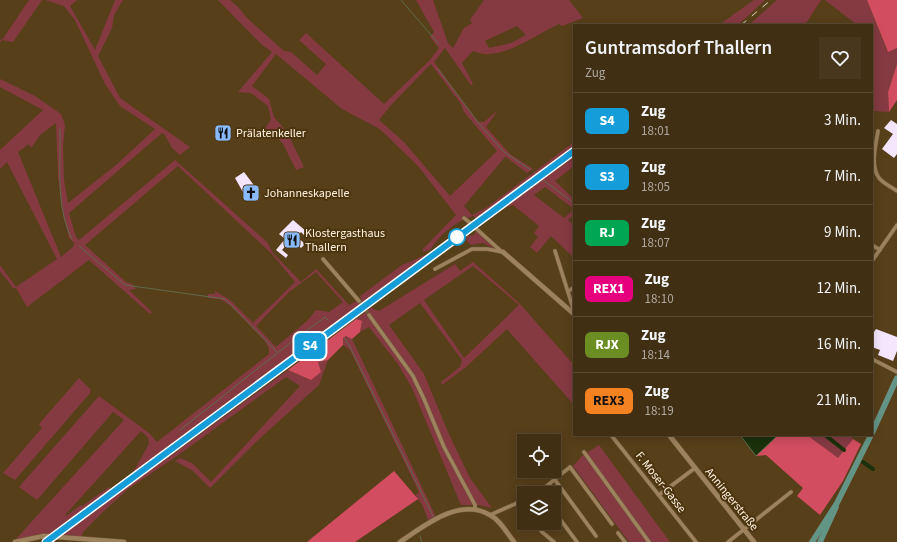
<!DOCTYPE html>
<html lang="de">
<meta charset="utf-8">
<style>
body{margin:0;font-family:"Source Sans 3",sans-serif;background:#48371d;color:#f1f3f6;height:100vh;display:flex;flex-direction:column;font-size:15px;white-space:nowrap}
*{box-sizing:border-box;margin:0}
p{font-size:13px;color:#aea9a0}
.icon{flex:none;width:22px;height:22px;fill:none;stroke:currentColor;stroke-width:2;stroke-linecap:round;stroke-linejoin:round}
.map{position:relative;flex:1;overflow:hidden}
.drawer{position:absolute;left:573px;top:24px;width:300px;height:412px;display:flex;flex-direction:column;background:#412f14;border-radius:0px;box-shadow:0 2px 10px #0003,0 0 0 1px #5a4a34}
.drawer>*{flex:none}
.badge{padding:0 8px;border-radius:6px;font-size:14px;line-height:26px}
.buttons{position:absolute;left:517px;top:434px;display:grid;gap:8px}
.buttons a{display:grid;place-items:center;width:44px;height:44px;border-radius:0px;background:#412f14;box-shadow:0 2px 10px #0003,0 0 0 1px #5a4a34;font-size:20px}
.map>.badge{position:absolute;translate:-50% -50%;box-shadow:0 0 0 2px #fff}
.round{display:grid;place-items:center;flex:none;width:42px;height:42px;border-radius:0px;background:#48371d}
.head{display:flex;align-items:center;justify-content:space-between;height:68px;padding:0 12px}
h1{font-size:19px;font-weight:600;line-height:30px}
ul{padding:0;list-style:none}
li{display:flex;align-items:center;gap:12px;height:56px;padding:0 12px;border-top:1px solid #5a4a34}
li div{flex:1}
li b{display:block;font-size:15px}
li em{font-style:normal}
li .badge{min-width:44px;font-weight:700;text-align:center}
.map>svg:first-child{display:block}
</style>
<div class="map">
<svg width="897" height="542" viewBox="0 0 897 542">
<rect width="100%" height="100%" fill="#573f1a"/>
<g fill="#853a42" fill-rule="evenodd">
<polygon points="29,0 42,0 13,42 2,40 0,43 0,39 2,40"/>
<path d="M45 0H77L70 6 95 50 115 0H123L114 15 112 28 98 56 120 98 190 147 180 155 172 148 165 135 162 133 69 213 76 237 79 240 175 160 267 242 273 253 301 282 316 269 349 305 361 299 360 296 402 265 430 253V254L132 474 149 444 148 437 141 431 65 515 66 516 81 505 82 506 109 487 111 491 53 534H46L15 540 124 420 113 412 37 500 19 487 99 396 149 433 157 442 269 354V348L265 341 231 306 220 299 208 298V294H215V291L230 300 253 323 295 282 272 254 178 166 85 245 126 282 132 284 136 289 129 290 152 312 150 314 89 260 27 307 16 288H13L0 271V265L16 287 57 259 7 162 0 169V150L43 110 0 87V79L35 96 61 114 65 125 63 147 64 180 68 203 116 165 155 129 120 106 105 84 75 20 64 6ZM56 123 58 176 63 213 69 238 74 243 73 247 61 257 18 152 29 144 31 148 40 135ZM316 272 343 302 329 312 316 310 308 320 276 347 256 326 289 292Z"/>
<path d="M218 0H230L239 8 247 18 284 51 291 52 317 75 326 64 299 40 306 33 384 104 430 60 439 48 430 37 434 32 416 0H433L448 43 453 48 464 28 472 23 470 20 484 0H569L583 18 562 26 559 24C537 34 513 53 488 54 483 55 477 52 473 51L462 63 473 84 471 85 445 48 434 62 478 122H484L498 110 486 127 510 154 533 169 527 173 506 157H505L464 206 472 215 486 208 574 142V147L477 219 473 216C456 221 440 234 430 250L423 252V249L456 215 418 166 384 133 378 128 342 109 276 54 252 86 269 99 274 117 287 132 304 167 296 170 283 144 270 129 263 135 262 134 271 119 268 106 251 93 238 92 272 52 261 44ZM517 26 526 35 511 43 489 48 485 41ZM431 64 461 104 464 112 497 151 450 196 404 142 379 120 392 104Z"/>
<polygon points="754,0 765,0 738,25 719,25"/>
<polygon points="777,0 821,0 805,25 749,25"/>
<path d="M825 0H867L887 51 897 48V64L888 92 889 112 873 111C875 83 872 54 872 25H857Z"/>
<path d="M574 157V166L555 181 574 199V214L568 220 574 225V258L551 236 537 253 530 247 538 237 534 233 539 226 513 205 504 208ZM545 187 574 209 564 218 534 195Z"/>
<polygon points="476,231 495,249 483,243 471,245 466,240 467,236 474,235"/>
<path d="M473 262 520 304 574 365V405L507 329 466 367 442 385 441 382 460 367 462 360 420 303 389 325 424 374 448 432 470 478 492 508 479 505H461L412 388 398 364 369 327 360 332 362 322 356 319 371 308 379 311 455 264 460 271ZM473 266 519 305 464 358 424 300Z"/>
<polygon points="346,336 352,339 436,517 429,522 422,504 415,496 419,492 350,350 343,345 343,338"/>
<polygon points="328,360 319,385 258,440 210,488 193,471 175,461 180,458 192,463 211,482 300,386 286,377 177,456 128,489 104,511 83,532 81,537 62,535 288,370 311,380 318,362"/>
<polygon points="79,378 91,390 90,393 15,480 3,473 42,428 39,424"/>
<polygon points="807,435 849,435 853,439 838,459"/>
<polygon points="599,445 670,542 629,542 573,466 582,456"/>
</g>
<g fill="#d24d60">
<polygon points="867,0 897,0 897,48 888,52"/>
<polygon points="897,64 897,100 889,112 888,92"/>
<polygon points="356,319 362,321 360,332 352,339 346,336 343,338 343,345 328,360 318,362 321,372 311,380 288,370"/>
<polygon points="778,435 807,435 838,458 853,439 861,444 843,481 820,515 797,496 803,488 766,455 756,456"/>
<polygon points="394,471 418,499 355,542 307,542"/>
</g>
<polygon fill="#1a310b" stroke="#5f6b4c" points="740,435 778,435 756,456"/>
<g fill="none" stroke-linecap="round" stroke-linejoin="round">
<g stroke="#5f6b4c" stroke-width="1">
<polyline points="401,0 438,43"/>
<polyline points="438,69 481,126 504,152 531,170"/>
<path d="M60 129C61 164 55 206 72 239"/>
<polyline points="534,172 537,175"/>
<polyline points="543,180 574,203"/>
<polyline points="79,246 125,285 225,299 277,352"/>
<polyline points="344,338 349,345 433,516"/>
<path d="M180 430C228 393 275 353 325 317L328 320"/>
<polyline points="420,536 422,542"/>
</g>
<g stroke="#1a310b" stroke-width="4">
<polyline points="825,435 844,450"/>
<polyline points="863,462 873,469"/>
</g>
</g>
<g fill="#f5e6fd">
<polygon points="891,120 897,124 897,154 894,158 882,149 893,134 884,128"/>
<polygon points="244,172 256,188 251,195 248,192 244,194 235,178"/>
<polygon points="293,220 307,232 304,235 301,232 297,237 305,244 301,248 293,240 290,241 282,250 288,255 286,258 276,250 285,239 279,234"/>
<polygon points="876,329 897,337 897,351 893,361 878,355 880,350 872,347 872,331 874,332"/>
</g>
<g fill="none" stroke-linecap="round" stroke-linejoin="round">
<polyline stroke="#705a38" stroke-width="3.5" stroke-dasharray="3.5 2" stroke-linecap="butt" points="359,301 369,315"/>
<g stroke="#6f5b3b" stroke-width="4.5">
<g id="minor">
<path d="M878 131C876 144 870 166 879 178 883 183 891 187 897 191"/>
<polyline points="464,218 469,222"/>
<polyline points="481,233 502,252"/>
<polyline points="872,245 880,250"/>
<polyline points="555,251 574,311"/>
<polyline points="323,259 359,301"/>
<polyline points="872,261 897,225"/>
<polyline points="435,269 472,249 487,249 503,252"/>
<polyline points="569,291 574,287"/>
<polyline points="369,315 413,376 424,399 444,447 475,505 475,510"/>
<polyline points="872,359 897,372"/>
<polyline points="611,435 696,542"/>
<polyline points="584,452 649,542"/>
<polyline points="555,480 596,536"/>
<polyline points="538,493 570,467 612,524"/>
<polyline points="659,495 695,468"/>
<polyline points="520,501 524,507"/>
<polyline points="554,511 577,542"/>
<polyline points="490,515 524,500"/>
<polyline points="535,523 542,532 554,542"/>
<polyline points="618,533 625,542"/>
<polyline points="728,542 791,492"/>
</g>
</g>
<g stroke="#6f5b3b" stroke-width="5.5">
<g id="tertiary">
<polyline points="503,252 574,314"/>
<polyline points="669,435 754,542"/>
<polyline points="15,542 44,536 124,542"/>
<path d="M400 542C424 526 459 497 490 515 500 520 507 533 514 542"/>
</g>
</g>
<g stroke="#6f5b3b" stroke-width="6">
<g id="primary">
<polyline points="872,433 897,378"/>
<polyline points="812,542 837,503 871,435"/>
<polyline points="820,542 836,507"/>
</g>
</g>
<use href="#minor" stroke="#9d825d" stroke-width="3.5"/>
<use href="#tertiary" stroke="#9d825d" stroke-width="4.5"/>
<use href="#primary" stroke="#639586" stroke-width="5.5"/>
<g stroke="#e2d4c0" stroke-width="1" stroke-dasharray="7 7" stroke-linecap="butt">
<polyline points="741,25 771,0"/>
<polyline points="46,542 574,151"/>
</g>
<g stroke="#6f5b3b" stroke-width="4.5" stroke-linecap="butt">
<polyline id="minor-bridge" points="469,222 481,233"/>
</g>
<use href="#minor-bridge" stroke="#9d825d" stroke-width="3.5"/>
</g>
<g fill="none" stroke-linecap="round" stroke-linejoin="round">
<g stroke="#fff" stroke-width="9">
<polyline id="line" points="46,542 574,151"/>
</g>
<use href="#line" stroke="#159dd9" stroke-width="6"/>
</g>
<defs>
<g id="restaurant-square" transform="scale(0.9)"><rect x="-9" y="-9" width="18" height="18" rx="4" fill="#88bafc" stroke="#4c340f"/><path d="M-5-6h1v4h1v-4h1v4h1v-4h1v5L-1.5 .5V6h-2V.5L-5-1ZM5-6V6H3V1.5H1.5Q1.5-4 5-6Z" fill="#111"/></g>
<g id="church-square" transform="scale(0.9)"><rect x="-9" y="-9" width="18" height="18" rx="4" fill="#88bafc" stroke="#4c340f"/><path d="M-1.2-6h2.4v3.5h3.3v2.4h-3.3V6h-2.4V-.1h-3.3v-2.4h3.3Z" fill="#111"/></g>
</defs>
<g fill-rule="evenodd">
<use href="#restaurant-square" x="223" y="133"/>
<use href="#church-square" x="251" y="193"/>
<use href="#restaurant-square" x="292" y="240"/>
</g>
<circle fill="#fff" stroke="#159dd9" stroke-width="2" cx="457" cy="237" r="8"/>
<g text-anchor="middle" stroke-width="4" stroke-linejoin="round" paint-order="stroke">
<g font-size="12" fill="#fff3e3" stroke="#4c340f" text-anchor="start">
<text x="236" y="137">Prälatenkeller</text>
<text x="264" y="197">Johanneskapelle</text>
<text x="305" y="237">Klostergasthaus<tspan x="305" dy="14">Thallern</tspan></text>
</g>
<g font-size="12" fill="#fff3e3" stroke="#4c340f">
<text transform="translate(661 482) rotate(52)" y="4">F. Moser-Gasse</text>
<text transform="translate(732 499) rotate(51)" y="4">Anningerstraße</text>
</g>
</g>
</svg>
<div class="buttons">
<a><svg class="icon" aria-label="locate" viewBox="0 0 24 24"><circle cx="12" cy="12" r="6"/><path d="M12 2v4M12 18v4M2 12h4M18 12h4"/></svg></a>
<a><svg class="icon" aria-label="layers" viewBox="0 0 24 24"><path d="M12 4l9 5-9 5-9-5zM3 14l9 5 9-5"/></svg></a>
</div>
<b class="badge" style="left:310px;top:346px;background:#159dd9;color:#fff">S4</b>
<section class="drawer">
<div class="head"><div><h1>Guntramsdorf Thallern</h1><p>Zug</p></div><a class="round"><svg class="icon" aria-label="heart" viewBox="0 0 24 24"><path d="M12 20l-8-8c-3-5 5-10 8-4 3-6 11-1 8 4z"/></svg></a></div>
<ul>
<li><span class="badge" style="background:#159dd9;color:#fff">S4</span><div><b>Zug</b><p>18:01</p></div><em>3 Min.</em></li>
<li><span class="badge" style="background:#159dd9;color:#fff">S3</span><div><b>Zug</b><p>18:05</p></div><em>7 Min.</em></li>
<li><span class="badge" style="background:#00a651;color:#fff">RJ</span><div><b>Zug</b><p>18:07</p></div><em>9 Min.</em></li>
<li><span class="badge" style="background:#e6007e;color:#fff">REX1</span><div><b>Zug</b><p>18:10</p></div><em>12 Min.</em></li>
<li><span class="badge" style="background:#6b8e23;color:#fff">RJX</span><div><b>Zug</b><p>18:14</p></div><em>16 Min.</em></li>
<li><span class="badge" style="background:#f58220;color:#111">REX3</span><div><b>Zug</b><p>18:19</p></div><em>21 Min.</em></li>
</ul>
</section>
</div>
